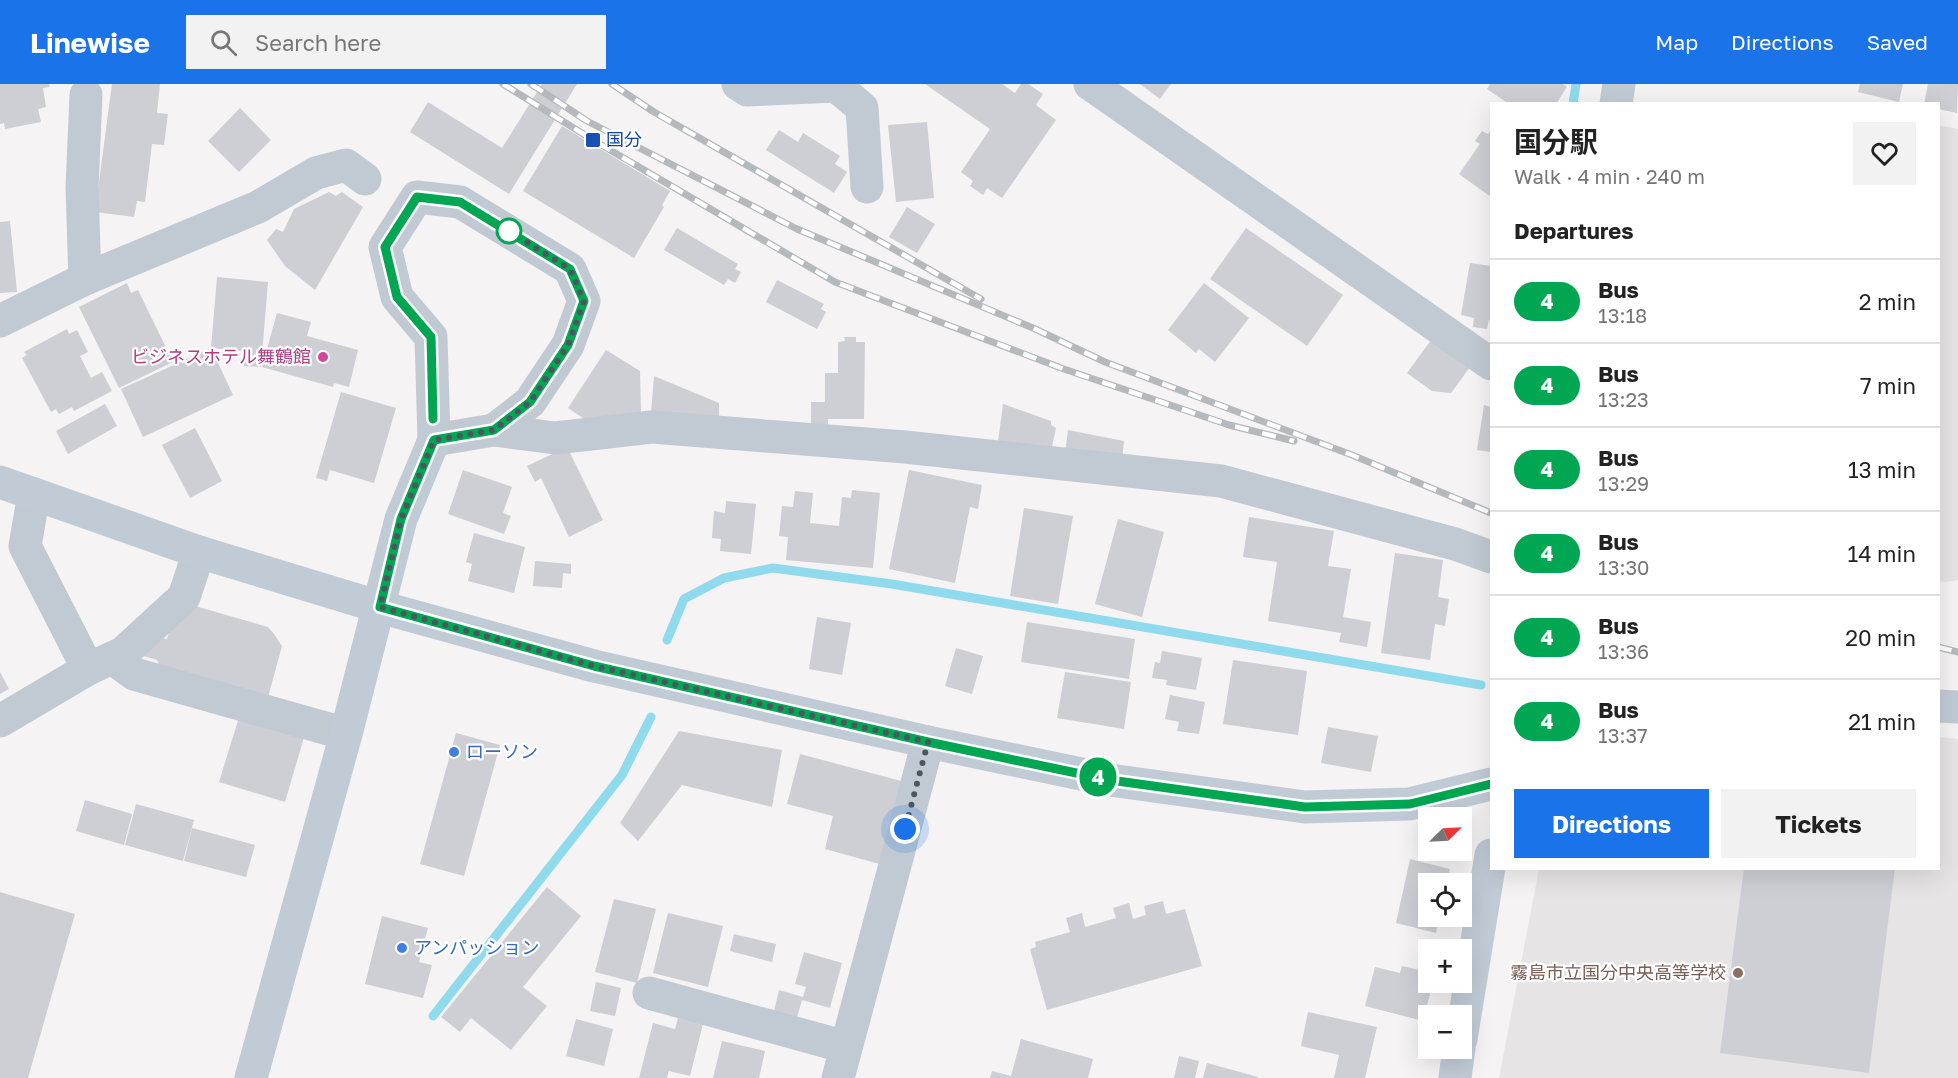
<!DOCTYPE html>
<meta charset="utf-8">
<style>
body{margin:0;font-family:"Golos Text","Noto Sans JP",sans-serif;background:#f2f2f2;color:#222;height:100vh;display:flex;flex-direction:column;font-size:22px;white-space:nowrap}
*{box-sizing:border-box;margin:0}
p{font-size:20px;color:#767676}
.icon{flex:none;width:33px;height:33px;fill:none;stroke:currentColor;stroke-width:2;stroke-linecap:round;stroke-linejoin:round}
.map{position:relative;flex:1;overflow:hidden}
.drawer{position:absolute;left:1490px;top:18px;width:450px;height:768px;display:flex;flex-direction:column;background:#fff;border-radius:0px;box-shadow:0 6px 24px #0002}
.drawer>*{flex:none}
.badge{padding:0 12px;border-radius:20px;font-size:21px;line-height:39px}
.needle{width:39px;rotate:66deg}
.controls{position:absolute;left:1418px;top:723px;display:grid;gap:12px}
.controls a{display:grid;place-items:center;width:54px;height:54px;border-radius:0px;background:#fff;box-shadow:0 6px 24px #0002;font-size:30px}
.you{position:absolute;width:30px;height:30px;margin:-15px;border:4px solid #fff;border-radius:50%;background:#1a73e8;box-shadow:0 0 0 9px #1a73e833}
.map>.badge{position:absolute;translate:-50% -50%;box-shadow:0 0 0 3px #fff}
h2{padding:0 24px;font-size:22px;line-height:54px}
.round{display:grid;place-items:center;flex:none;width:63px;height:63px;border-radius:0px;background:#f2f2f2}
.head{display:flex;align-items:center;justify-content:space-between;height:102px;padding:0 24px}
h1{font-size:28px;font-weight:700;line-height:45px}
.button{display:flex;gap:12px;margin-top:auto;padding:12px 24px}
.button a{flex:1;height:69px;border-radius:0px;background:#1a73e8;color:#fff;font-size:24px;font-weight:700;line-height:69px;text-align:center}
.button a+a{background:#f2f2f2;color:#222}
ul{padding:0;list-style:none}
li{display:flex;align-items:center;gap:18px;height:84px;padding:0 24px;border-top:2px solid #e0e0e0}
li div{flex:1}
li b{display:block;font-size:22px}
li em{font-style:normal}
li .badge{min-width:66px;font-weight:700;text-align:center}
header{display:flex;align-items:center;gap:36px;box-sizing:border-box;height:84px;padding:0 30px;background:#1a73e8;color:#fff}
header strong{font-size:28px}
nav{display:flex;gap:33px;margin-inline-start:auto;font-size:21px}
.search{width:420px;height:54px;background:#f2f2f2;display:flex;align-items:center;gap:15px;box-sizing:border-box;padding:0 21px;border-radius:0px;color:#767676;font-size:22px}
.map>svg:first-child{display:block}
</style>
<header>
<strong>Linewise</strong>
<div class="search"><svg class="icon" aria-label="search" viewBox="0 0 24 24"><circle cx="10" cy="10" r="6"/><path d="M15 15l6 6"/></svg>Search here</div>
<nav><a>Map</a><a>Directions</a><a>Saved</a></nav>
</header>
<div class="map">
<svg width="1958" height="994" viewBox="0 0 1958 994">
<rect width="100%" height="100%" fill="#f5f3f3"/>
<g fill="#e6e4e5">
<polygon points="1938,41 1958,45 1958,496 1946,498 1938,497"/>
<polygon points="1938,653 1958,655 1958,994 1499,994 1539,785 1938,784"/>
</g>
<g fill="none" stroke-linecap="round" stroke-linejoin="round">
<g stroke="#90daee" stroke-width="9">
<polyline points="1573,20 1576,0"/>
<polyline points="667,556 684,515 724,494 773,484 892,500 1481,601"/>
<polyline points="433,932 622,691 651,633"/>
</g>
</g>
<g fill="#cdcfd5">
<polygon points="0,0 49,0 50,3 43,4 46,23 38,25 41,38 5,45 4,39 0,40"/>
<polygon points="112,0 160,0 157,29 168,30 164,61 152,60 145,118 137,117 134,133 95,128"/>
<polygon points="542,0 577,0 509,110 410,48 428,18 502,64"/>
<polygon points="925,0 1002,0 1015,9 1021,0 1028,0 1043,10 1036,21 1056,36 1002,114 987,104 983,111 970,102 973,97 961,88 990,45"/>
<polygon points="1140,0 1171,0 1160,15"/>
<polygon points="1490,0 1563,0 1567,3 1556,20 1509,20 1487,5"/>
<polygon points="1860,0 1903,0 1899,18 1858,8"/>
<polygon points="1928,0 1958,0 1957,29 1938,25 1938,20 1924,20"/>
<polygon points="240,24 271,56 239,88 208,57"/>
<polygon points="927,38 934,114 896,118 888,41"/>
<polygon points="562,42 670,107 662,121 664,123 634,174 523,107"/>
<polygon points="779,46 798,58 803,49 840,72 835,80 847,88 834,109 766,66"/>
<polygon points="1491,46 1491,113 1459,90 1480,60 1475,57 1482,47 1488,50"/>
<polygon points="329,108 336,112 342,108 363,123 315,206 285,182 267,156 276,145 283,148 294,125"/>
<polygon points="907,123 935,140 917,169 889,153"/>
<polygon points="10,137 17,208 0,209 0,138"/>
<polygon points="677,144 738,180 735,185 741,188 735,199 728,195 724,201 664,166"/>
<polygon points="1246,144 1343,211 1307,262 1210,195"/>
<polygon points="1470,179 1491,182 1491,236 1489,236 1487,245 1473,243 1474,234 1461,231"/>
<polygon points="217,193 268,198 261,283 244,282 245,267 211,264 233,311 143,353 121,305 211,264"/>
<polygon points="777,196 824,220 821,225 826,228 817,245 766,218"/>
<polygon points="127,199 131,209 138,206 173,278 119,304 79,223"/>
<polygon points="1204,199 1249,234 1215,278 1199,265 1196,269 1168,246"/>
<polygon points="277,229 311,238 307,252 358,266 349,303 334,299 333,303 262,283"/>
<polygon points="67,245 69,250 77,246 88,268 80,272 91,294 102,288 112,307 74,327 72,323 59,330 56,325 51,328 22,274 27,271 24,268"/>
<polygon points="844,253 856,253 856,258 865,258 864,335 828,335 828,341 811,340 811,318 825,318 825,289 838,289 838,258 845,257"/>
<polygon points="1432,255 1470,283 1451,309 1432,307 1407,289"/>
<polygon points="606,266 640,287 641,329 586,336 568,324"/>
<polygon points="654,292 719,319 719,333 651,329"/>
<polygon points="341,308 396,324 374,399 330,386 327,397 316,394"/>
<polygon points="105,320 117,342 68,370 56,347"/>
<polygon points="1003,320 1051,337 1051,341 1056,344 1051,367 998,358"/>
<polygon points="1484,321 1491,323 1491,368 1477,366"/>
<polygon points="195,344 222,397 190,414 162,361"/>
<polygon points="1068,346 1124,357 1122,376 1065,369"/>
<polygon points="567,363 603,436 569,453 541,394 535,398 527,382"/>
<polygon points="463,386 512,403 503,429 511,432 504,450 448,430"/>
<polygon points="909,386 982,401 978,425 970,423 955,499 889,485"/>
<polygon points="852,406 880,409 873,484 786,476 788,453 779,452 782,422 793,423 795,407 813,409 810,439 839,442 842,413 851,414"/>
<polygon points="726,417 756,420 751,470 720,467 721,455 712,454 714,427 725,429"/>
<polygon points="1024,424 1073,432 1058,520 1010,512"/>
<polygon points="1249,433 1334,447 1328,482 1351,485 1343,533 1371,538 1367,563 1339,558 1341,549 1268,537 1277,478 1243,473"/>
<polygon points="1118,435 1164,448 1142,533 1095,520"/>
<polygon points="474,449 525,463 514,509 468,497 472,480 466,478"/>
<polygon points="1395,469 1443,476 1438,513 1449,515 1445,542 1435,540 1430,576 1381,569"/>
<polygon points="535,477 571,480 571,490 563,489 562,504 533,502"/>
<polygon points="188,520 268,543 274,550 282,562 267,617 162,588 157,576 140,571 157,553 167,555 174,532"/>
<polygon points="817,533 851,539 842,591 809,585"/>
<polygon points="1027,538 1135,555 1129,595 1021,578"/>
<polygon points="956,564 983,572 972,610 945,602"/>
<polygon points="1162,567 1202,574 1196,606 1166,601 1167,596 1152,594 1155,578 1160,579"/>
<polygon points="1233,576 1307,587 1298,651 1223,640"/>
<polygon points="0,588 9,605 0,610"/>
<polygon points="1065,588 1131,598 1124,645 1057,634"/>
<polygon points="1170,611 1205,618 1199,650 1177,647 1179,638 1165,635"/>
<polygon points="240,630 305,650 285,718 219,698"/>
<polygon points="1328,643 1378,652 1371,688 1321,679"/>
<polygon points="679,647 782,666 772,723 682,701 638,757 620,739"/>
<polygon points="456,649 500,661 464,792 420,780"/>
<polygon points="800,670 905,698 883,781 825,765 833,732 787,720"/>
<polygon points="85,716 132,730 124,761 76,747"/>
<polygon points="136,720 194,736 183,777 125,761"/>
<polygon points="192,744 255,761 246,793 184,777"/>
<polygon points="1410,775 1450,785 1447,800 1428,800 1428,832 1439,832 1436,849 1396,839"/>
<polygon points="1744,784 1895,784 1869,989 1720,969"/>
<polygon points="547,803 581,832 523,903 547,922 511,966 471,934 460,948 441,933"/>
<polygon points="0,808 75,830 28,994 0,994"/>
<polygon points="614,815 656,825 637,899 595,888"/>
<polygon points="1163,817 1166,830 1185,825 1202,882 1047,926 1030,865 1036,863 1035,858 1070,848 1066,834 1082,829 1085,843 1116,834 1113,824 1129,819 1133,835 1146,831 1144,822"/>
<polygon points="668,829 723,842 708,903 653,889"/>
<polygon points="382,832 428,844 419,878 432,881 423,914 365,900"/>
<polygon points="734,850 776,860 772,878 730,867"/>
<polygon points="804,868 842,879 830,924 802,916 797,933 774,927 779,906 803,913 806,903 795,900"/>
<polygon points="1402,882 1428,888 1428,898 1433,898 1423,937 1365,922 1375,883 1400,889"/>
<polygon points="596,898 621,904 615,932 590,927"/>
<polygon points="1308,928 1377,943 1365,994 1334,994 1339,971 1301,962"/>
<polygon points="678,934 703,940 690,992 669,987 667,994 639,994 653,939 675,945"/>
<polygon points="576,935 613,945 604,982 566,972"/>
<polygon points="1021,955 1093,975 1088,994 990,994 992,987 1011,992"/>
<polygon points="722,957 765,967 759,994 713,994"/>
<polygon points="1179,972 1199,977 1195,994 1174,994"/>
<polygon points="1207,979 1258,993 1257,994 1203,994"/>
</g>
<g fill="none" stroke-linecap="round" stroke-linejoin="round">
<g stroke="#c1cad2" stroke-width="33">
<polyline points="738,0 747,6 836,2 862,24 867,103"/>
<polyline points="1090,0 1491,280"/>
<polygon points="417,113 460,118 570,185 584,217 568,261 530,318 494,346 434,356 431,253 397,213 385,163"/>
<polyline points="85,195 82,104 86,11"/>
<polyline points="0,237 85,195 258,123 316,89 346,81 365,95"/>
<polyline points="494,346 555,354 652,343 905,363 1221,397 1455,460 1491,473"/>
<polyline points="34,410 25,462 88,585"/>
<polyline points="112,574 134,590 346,650"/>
<polyline points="0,637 88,585 123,569 184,513 199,468"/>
<polyline points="649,909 846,963"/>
<polyline points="838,994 928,658"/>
</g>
<g stroke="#c1cbd6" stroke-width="33">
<polyline points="1616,20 1619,0"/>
<polyline points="0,398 199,468 380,523 594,582 928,658 1110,696 1305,723 1409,720 1491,700"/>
<polyline points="1938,622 1958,623"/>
<polyline points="1461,955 1491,771"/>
<polyline points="251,994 346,650 401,435 434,356"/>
<polyline points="1455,994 1459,964"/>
</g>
<g stroke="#b5b8bd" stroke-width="7">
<g id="rail">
<polyline points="503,0 593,56 835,198 1061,284 1229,341 1294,357"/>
<polyline points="531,0 587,37 797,145 1033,244 1105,278 1352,371 1491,429"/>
<polyline points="612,0 654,28 981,215"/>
<polyline points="1938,563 1958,568"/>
</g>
</g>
<use href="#rail" stroke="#fff" stroke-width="4.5" stroke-dasharray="14" stroke-linecap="butt"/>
</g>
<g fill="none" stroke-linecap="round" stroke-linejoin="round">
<g stroke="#fff" stroke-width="14">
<polyline id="line" points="433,335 431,253 397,213 385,163 417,113 460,118 570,185 584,217 568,261 530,318 494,346 434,356 401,435 380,523 594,582 928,658 1110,696 1305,723 1410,720 1491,700"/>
</g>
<use href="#line" stroke="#00a651" stroke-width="9"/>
<polyline stroke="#4a5661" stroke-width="6" stroke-dasharray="0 10.8" points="509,147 570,185 584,217 568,261 530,318 494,346 434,356 401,435 380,523 594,582 928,658 905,745"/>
</g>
<rect fill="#1a4fb4" stroke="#fff" stroke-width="2" x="585" y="48" width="16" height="16" rx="3"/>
<circle fill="#fff" stroke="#00a651" stroke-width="3" cx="509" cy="147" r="12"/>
<circle fill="#d1479c" stroke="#fff" stroke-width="2" cx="323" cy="273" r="6"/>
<g fill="#3f7fe0" stroke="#fff" stroke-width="2">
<circle cx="454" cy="668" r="6"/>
<circle cx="402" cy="864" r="6"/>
</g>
<circle fill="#8d6e63" stroke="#fff" stroke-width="2" cx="1738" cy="889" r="6"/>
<g text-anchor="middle" stroke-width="4.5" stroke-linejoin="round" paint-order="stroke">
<g font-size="18" fill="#164399" stroke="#fff" text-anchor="start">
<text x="606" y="62">国分</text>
</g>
<g font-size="18" fill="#b23c85" stroke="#fff" text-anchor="end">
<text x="311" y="279">ビジネスホテル舞鶴館</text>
</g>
<g font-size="18" fill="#366cbe" stroke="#fff" text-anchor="start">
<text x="466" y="674">ローソン</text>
<text x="414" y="870">アンパッション</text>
</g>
<g font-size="18" fill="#785e54" stroke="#fff" text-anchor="end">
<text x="1726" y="895">霧島市立国分中央高等学校</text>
</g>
</g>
</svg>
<div class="controls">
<a><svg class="needle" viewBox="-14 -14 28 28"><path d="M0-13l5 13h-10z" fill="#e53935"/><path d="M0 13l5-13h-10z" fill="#767676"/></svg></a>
<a><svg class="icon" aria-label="locate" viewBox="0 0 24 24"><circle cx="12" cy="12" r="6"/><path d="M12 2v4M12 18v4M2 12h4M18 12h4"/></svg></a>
<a>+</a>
<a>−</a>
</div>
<div class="you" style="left:905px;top:745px"></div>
<b class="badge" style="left:1098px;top:693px;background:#00a651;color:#fff">4</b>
<section class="drawer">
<div class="head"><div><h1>国分駅</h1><p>Walk · 4 min · 240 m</p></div><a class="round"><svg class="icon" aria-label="heart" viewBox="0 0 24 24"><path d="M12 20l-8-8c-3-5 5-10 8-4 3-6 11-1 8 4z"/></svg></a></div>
<h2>Departures</h2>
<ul>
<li><span class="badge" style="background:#00a651;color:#fff">4</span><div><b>Bus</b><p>13:18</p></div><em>2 min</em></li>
<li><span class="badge" style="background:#00a651;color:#fff">4</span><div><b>Bus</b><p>13:23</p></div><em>7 min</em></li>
<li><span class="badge" style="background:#00a651;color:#fff">4</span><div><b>Bus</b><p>13:29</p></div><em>13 min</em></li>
<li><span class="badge" style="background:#00a651;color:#fff">4</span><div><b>Bus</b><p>13:30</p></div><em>14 min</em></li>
<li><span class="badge" style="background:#00a651;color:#fff">4</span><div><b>Bus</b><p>13:36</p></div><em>20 min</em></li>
<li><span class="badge" style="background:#00a651;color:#fff">4</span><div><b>Bus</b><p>13:37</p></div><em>21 min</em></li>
</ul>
<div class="button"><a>Directions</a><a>Tickets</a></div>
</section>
</div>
